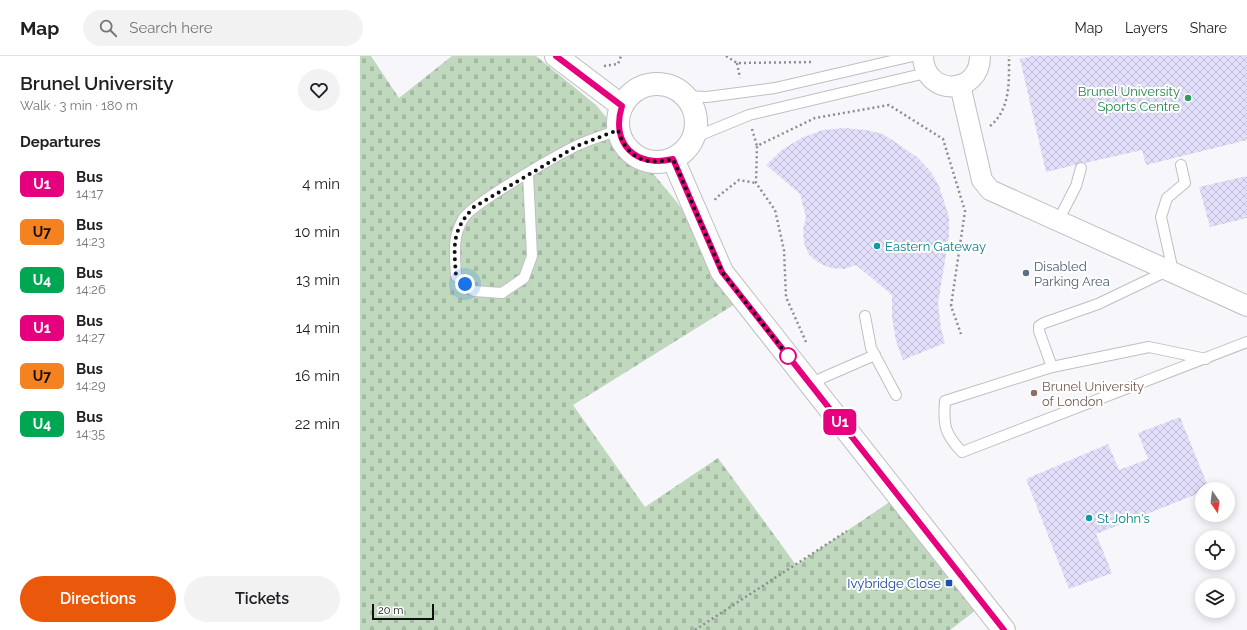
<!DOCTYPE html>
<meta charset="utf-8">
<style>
body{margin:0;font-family:Raleway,sans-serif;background:#f2f2f2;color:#202124;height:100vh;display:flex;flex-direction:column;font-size:15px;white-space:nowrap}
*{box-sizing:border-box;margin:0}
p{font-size:13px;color:#757577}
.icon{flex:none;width:22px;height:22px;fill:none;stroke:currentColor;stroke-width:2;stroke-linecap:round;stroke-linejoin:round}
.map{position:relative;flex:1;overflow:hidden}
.side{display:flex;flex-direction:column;background:#fff;width:360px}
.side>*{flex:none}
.badge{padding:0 8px;border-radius:6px;font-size:14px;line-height:26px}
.needle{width:26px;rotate:166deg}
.controls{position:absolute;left:835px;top:426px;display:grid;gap:8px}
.controls a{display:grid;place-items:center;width:40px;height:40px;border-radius:50%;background:#fff;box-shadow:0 2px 10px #0003;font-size:20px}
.scale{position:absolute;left:12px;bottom:10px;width:62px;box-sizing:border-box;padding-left:4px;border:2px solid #101011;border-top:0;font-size:11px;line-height:14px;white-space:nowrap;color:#101011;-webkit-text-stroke:3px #fff;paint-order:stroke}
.you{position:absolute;width:20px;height:20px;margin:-10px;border:3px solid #fff;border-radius:50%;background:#1a73e8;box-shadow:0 0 0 6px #1a73e833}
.map>.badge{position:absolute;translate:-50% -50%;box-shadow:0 0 0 2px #fff}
h2{padding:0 20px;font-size:15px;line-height:36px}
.round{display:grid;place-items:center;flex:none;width:42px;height:42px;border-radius:21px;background:#f2f2f2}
.head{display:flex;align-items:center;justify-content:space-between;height:68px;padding:0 20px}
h1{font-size:19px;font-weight:600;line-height:30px}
.primary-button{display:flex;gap:8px;margin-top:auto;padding:8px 20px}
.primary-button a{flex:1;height:46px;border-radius:24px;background:#ea580c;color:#fff;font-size:16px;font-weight:600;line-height:46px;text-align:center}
.primary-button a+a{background:#f2f2f2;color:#202124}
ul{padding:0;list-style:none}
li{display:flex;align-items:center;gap:12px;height:48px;padding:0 20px}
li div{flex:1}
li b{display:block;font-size:15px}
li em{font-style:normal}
li .badge{min-width:44px;font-weight:700;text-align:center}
header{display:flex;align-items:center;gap:24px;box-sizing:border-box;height:56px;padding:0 20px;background:#fff;border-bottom:1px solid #e0e0e0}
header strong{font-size:19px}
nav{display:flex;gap:22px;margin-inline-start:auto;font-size:14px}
.search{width:280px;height:36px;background:#f2f2f2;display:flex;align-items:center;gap:10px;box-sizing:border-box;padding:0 14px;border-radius:22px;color:#757577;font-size:15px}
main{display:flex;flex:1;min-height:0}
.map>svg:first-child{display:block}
</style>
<header>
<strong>Map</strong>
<div class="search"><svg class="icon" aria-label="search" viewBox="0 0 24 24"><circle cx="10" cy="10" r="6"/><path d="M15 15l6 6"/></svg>Search here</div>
<nav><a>Map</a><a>Layers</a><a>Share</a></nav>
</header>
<main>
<section class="side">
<div class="head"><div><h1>Brunel University</h1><p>Walk · 3 min · 180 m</p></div><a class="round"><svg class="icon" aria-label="heart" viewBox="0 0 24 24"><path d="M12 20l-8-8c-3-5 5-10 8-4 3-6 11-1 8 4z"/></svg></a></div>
<h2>Departures</h2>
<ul>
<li><span class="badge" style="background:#e6007e;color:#fff">U1</span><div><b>Bus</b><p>14:17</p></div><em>4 min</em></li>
<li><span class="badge" style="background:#f58220;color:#111">U7</span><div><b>Bus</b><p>14:23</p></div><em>10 min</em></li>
<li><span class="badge" style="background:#00a651;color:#fff">U4</span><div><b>Bus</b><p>14:26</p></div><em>13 min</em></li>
<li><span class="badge" style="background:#e6007e;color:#fff">U1</span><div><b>Bus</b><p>14:27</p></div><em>14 min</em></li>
<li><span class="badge" style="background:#f58220;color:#111">U7</span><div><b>Bus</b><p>14:29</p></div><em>16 min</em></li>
<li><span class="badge" style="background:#00a651;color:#fff">U4</span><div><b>Bus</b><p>14:35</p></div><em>22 min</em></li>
</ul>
<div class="primary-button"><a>Directions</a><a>Tickets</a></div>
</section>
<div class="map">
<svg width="887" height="574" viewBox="0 0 887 574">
<defs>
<pattern id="cemetery-stones" width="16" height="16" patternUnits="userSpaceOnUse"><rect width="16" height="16" fill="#c0d9be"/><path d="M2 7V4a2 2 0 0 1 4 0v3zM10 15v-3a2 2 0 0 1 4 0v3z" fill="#a4b9a2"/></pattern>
<pattern id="building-cross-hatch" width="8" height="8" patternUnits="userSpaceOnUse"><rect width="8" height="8" fill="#e2dffb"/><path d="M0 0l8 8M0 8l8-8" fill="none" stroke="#c1bed6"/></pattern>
</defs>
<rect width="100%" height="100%" fill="#f7f6fa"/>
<polygon fill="url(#cemetery-stones)" points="0,0 11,0 39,42 92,0 176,0 236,49 316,145 388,240 213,349 285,451 358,402 436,509 537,441 624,548 590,574 0,574"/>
<g fill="url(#building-cross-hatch)">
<polygon points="672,0 887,0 887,84 786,109 782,94 725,107 720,106 715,109 686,116 660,3"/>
<polygon points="485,72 506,74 523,78 557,101 571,116 579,130 589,161 589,180 578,247 581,272 585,287 543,304 536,285 532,261 532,239 496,209 484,213 471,212 459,207 449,199 444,187 443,174 446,161 440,138 406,109 422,94 441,82 463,74"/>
<polygon points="887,120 887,162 850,171 839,131"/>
<polygon points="820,361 849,433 842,433 842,436 736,478 752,517 709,533 666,423 748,388 759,414 788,403 778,377"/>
</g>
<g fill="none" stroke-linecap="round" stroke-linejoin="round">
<g stroke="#bfbfc2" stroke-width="12">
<g id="service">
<polyline points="325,40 347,41 415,32 553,0"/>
<polyline points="333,82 389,59 566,17"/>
<path d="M168 118 172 200 164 222 142 237 114 235 96 220C95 200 92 181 103 163 111 148 199 98 218 89 231 83 245 79 258 74"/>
<polyline points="698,165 716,130 721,112"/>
<polyline points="505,260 511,292 536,339"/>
<path d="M846 303 789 291 692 311 585 345C583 370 585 378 602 396L887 286"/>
<polyline points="692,311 679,275 679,270 684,267 738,248 807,215 811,206 801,161 807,142 825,127 821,109"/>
<polyline points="451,330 462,322 515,299"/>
</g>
</g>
<g stroke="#bfbfc2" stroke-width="22">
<g id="minor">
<path d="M563 0C564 41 620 40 620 0"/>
<polyline points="600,29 622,124 630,134 887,250"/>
</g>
</g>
<g stroke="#bfbfc2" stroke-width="24">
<g id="tertiary">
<polyline points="196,0 262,50"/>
<circle cx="297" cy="67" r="39"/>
<polyline points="313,103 362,216 644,574"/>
</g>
</g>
<g stroke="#8d8c8f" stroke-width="2.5" stroke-dasharray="2 3" stroke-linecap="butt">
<polyline points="366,0 377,7 454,6"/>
<polyline points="377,7 380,22"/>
<polyline points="244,10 258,8 261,0"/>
<path d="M630 70C651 53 649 24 649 0"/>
<polyline points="392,73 397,90"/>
<polyline points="355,144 356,142 379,124 396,127"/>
<polyline points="446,286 426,241 424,194 415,154 396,127 397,90 455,62 529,49 583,83 605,155 591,250 601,278"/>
<polyline points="335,574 487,475"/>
</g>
<use href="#service" stroke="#fff" stroke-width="10"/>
<use href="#minor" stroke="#fff" stroke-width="20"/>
<use href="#tertiary" stroke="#fff" stroke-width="22"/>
</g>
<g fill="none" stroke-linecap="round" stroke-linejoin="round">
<g stroke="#fff" stroke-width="9">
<path id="line" d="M196 0 262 50C250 88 276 112 313 103L362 216 644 574"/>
</g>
<use href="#line" stroke="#e6007e" stroke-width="6"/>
<path stroke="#101011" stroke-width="4" stroke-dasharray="0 7.2" d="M105 228 96 220C94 190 91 175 114 151L217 90 258 74C267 102 285 110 313 103L362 216 428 300"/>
</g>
<circle fill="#2e9e5b" stroke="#fff" stroke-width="1.5" cx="828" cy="42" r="4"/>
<g fill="#0f9aa8" stroke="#fff" stroke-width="1.5">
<circle cx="517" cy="190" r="4"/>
<circle cx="729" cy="462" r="4"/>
</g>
<circle fill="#5c6f8a" stroke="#fff" stroke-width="1.5" cx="666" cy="217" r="4"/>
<circle fill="#fff" stroke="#e6007e" stroke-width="2" cx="428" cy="300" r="8"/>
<circle fill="#8d6e63" stroke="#fff" stroke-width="1.5" cx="674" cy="337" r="4"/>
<rect fill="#1a4fb4" stroke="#fff" stroke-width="1.5" x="585" y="523" width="8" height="8" rx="2"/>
<g text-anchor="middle" stroke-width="4" stroke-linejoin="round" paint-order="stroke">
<g font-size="13" fill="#27864d" stroke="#fff" text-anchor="end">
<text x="820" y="40">Brunel University<tspan x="820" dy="15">Sports Centre</tspan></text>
</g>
<g font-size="13" fill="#0d838f" stroke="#fff" text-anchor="start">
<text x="525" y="195">Eastern Gateway</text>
<text x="737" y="467">St John's</text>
</g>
<g font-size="13" fill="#4e5e75" stroke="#fff" text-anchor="start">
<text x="674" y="215">Disabled<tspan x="674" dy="15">Parking Area</tspan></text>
</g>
<g font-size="13" fill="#785e54" stroke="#fff" text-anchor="start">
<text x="682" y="335">Brunel University<tspan x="682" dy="15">of London</tspan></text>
</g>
<g font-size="13" fill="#164399" stroke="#fff" text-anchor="end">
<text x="581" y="532">Ivybridge Close</text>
</g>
</g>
</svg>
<div class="controls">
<a><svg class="needle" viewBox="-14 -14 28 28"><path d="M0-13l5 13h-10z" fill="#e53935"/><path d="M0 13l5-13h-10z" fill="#757577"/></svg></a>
<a><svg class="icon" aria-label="locate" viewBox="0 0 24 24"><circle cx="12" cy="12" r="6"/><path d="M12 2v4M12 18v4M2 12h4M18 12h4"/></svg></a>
<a><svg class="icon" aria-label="layers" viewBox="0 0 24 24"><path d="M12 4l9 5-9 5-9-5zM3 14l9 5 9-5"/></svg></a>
</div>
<div class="scale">20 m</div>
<div class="you" style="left:105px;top:228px"></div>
<b class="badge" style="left:480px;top:366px;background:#e6007e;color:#fff">U1</b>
</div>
</main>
